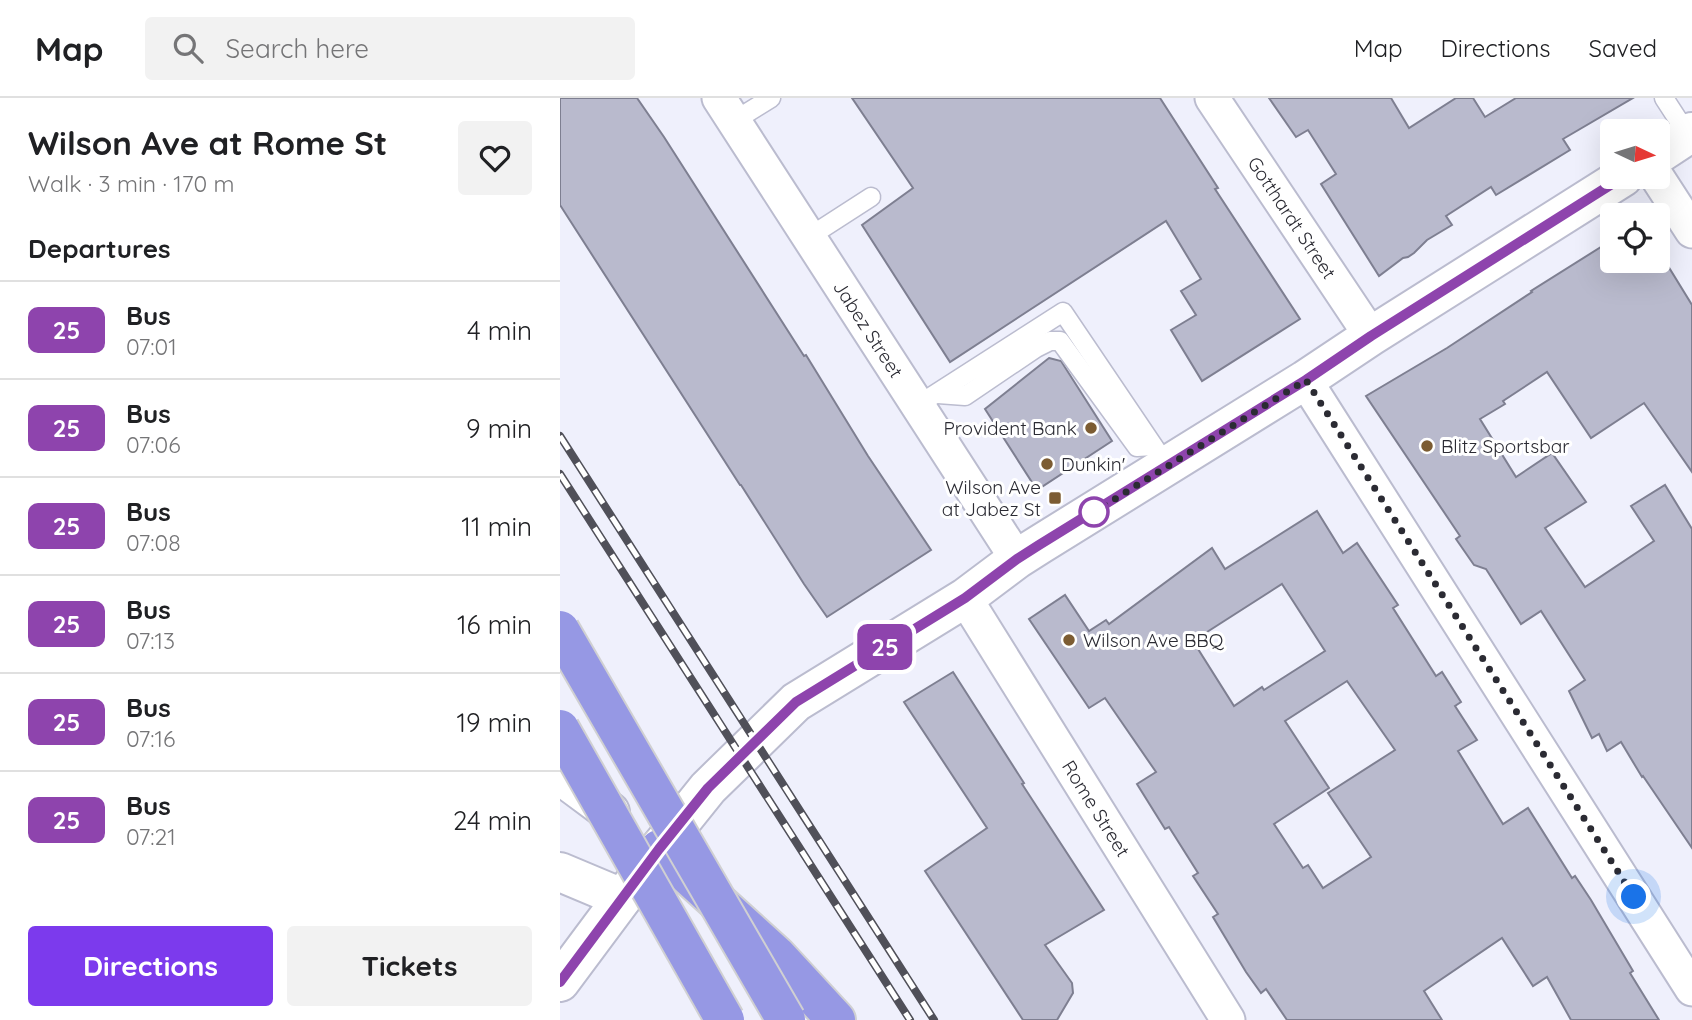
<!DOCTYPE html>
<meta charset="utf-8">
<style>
body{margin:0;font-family:Quicksand,sans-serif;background:#f2f2f2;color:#202124;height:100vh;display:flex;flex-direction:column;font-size:26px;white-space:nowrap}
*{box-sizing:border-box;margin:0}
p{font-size:23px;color:#757577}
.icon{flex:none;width:38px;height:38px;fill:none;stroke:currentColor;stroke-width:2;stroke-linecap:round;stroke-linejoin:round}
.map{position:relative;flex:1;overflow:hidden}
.side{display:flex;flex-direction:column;background:#fff;width:560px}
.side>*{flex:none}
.badge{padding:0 14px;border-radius:10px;font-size:24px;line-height:46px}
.needle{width:46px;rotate:94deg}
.tools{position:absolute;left:1040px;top:21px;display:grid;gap:14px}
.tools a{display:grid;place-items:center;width:70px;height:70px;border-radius:7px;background:#fff;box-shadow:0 7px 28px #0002;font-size:35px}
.you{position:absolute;width:35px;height:35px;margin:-18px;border:5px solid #fff;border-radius:50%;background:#1a73e8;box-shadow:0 0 0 10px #1a73e833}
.map>.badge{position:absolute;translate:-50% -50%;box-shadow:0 0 0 4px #fff}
h2{padding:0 28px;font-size:26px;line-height:63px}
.round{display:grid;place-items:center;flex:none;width:74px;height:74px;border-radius:7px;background:#f2f2f2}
.summary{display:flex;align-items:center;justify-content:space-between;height:119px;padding:0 28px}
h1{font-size:33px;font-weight:800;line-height:52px}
.button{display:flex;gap:14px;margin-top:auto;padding:14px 28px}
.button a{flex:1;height:80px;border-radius:7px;background:#7c3aed;color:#fff;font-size:28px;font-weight:800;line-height:80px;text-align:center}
.button a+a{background:#f2f2f2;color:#202124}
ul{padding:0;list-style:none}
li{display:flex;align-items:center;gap:21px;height:98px;padding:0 28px;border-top:2px solid #e0e0e0}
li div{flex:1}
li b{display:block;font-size:26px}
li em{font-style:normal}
li .badge{min-width:77px;font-weight:700;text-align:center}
header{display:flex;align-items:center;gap:42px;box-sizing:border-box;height:98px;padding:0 35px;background:#fff;border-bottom:2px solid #e0e0e0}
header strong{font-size:33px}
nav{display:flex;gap:38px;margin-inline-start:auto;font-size:24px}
.search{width:490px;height:63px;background:#f2f2f2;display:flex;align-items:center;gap:18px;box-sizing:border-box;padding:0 24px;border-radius:7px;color:#757577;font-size:26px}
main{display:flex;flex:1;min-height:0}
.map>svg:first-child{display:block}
</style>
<header>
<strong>Map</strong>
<div class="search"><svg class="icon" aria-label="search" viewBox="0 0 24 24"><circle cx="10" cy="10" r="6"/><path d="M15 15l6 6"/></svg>Search here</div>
<nav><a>Map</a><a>Directions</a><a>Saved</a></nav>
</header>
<main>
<section class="side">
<div class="summary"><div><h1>Wilson Ave at Rome St</h1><p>Walk · 3 min · 170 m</p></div><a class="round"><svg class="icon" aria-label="heart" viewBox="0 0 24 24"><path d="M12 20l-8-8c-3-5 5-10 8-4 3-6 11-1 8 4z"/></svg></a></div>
<h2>Departures</h2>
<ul>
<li><span class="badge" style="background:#8e44ad;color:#fff">25</span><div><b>Bus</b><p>07:01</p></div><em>4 min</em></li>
<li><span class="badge" style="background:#8e44ad;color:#fff">25</span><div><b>Bus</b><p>07:06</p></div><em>9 min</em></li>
<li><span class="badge" style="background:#8e44ad;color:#fff">25</span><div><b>Bus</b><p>07:08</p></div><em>11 min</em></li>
<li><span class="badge" style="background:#8e44ad;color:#fff">25</span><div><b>Bus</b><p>07:13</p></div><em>16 min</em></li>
<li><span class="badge" style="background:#8e44ad;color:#fff">25</span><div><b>Bus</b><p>07:16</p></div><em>19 min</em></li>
<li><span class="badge" style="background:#8e44ad;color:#fff">25</span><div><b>Bus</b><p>07:21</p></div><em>24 min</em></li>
</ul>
<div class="button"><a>Directions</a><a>Tickets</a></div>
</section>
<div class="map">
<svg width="1132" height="922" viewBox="0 0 1132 922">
<rect width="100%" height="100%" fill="#eff0fc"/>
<g fill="#b9bacd" stroke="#7e7f91" stroke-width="2" fill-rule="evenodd">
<polygon points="0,0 77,0 104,39 244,258 246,257 308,358 371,452 267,519 244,486 181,387 180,387 0,107"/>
<polygon points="292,0 600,0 658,90 655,91 740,221 642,283 611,232 636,217 621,193 641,181 606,123 390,264 302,127 353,90"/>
<polygon points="709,0 831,0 849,30 896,0 913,0 925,19 956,0 1073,0 1003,41 1010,52 936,97 931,89 886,118 892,127 867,142 854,155 848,159 843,160 819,178 761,86 776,76 748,32 736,39"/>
<polygon points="1052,142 1052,163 1097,163 1097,150 1132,207 1132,374 1084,305 1031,340 987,274 943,303 945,306 920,321 956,379 992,355 1026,404 985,430 1025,489 1094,443 1071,408 1105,387 1132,431 1132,750 1083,678 1082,679 1061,644 1047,653 1039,636 1032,640 1009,593 1025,582 981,513 961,526 926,471 914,467 896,441 900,438 806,298 887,250 972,194 971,193"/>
<polygon points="489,260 501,263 552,343 477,392 425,311"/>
<path d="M757 413 783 455 797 445 838 507 833 510 876 578 882 574 901 604 895 608 917 642 898 653 943 726 968 710 1012 780 1015 778 1031 802 1073 873 1070 875 1099 922H1011L987 879 973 888 942 840 864 893 882 922H727L706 891 701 895 686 874 653 819 658 816 633 778 638 775 609 729 605 731 577 686 596 674 545 600 529 610 469 521 505 497 529 533 546 522 549 526 652 450 665 471ZM722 486 765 553 704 592 702 589 674 608 633 543ZM787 583 835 652 768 695 811 759 763 790 748 767 743 770 714 726 769 690 725 623Z"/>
<polygon points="393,574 464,685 462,686 544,812 485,847 512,885 513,895 497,922 463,922 365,773 427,730 344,604"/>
</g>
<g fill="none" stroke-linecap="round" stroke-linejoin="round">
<g stroke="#bbbccf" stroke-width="21">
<g id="service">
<polyline points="1104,0 1128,37"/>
<polyline points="174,23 211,0"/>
<polyline points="249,139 311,99"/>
<polyline points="378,296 405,298 476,250 490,243 500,243 577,349 593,348"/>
<polyline points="358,307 503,214 607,368"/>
</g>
</g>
<g stroke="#bbbccf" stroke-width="37">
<g id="minor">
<path id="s1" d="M159 0 457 461"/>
<path id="s2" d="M652 0 811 238"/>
<polyline points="1097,79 1132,133"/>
<polyline points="745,282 1132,891"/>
<path id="s3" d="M405 500 668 922"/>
</g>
</g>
<g stroke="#bbbccf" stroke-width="42">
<g id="secondary">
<polyline points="1097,57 1132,34"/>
<polyline points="0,677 50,714"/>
<polyline points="0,774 62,800"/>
<polyline points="0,884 99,751 148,690 236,604 405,500 457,461 479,447 745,282 811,238 1063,79"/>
</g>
</g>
<g stroke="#d0d0d2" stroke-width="42">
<polyline id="motorway" points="99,751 216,857 276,922"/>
</g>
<use href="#service" stroke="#fff" stroke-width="18"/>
<use href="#minor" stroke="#fff" stroke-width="33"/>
<use href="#secondary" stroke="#fff" stroke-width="38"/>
<use href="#motorway" stroke="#9698e4" stroke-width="38"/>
<g stroke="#505059" stroke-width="8">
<g id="rail">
<polyline points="0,338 374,922"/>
<polyline points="0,376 350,922"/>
</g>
</g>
<use href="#rail" stroke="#fff" stroke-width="5" stroke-dasharray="16" stroke-linecap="butt"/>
<g stroke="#d0d0d2" stroke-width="42" stroke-linecap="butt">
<g id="motorway-bridge">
<polyline points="0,532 226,922"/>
<polyline points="0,631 165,922"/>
</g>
</g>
<use href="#motorway-bridge" stroke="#9698e4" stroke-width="38"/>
</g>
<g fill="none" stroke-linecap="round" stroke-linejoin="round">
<g stroke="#fff" stroke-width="16">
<polyline id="line" points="0,884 99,751 148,690 236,604 405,500 457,461 479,447 746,282 811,238 1063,79"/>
</g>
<use href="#line" stroke="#8e44ad" stroke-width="10"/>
<polyline stroke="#2b2b33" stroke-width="7" stroke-dasharray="0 12.6" points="534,414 746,282 1074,799"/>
</g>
<g fill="#7c5c32" stroke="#fff" stroke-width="2.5">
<circle cx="531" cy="330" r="7"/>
<circle cx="867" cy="348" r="7"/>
<circle cx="487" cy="366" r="7"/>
<rect x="488" y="393" width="14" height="14" rx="3.5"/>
<circle cx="509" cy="542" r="7"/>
</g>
<circle fill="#fff" stroke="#8e44ad" stroke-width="3.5" cx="534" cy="414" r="14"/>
<g text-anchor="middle" stroke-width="6" stroke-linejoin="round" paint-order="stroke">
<g font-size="19" fill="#2b2b33" stroke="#fff">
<text dy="7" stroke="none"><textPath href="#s2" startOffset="144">Gotthardt Street</textPath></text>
<text dy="7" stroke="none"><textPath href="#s1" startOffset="275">Jabez Street</textPath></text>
<text dy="7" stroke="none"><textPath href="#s3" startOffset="248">Rome Street</textPath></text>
</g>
<g font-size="19" fill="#2b2b33" stroke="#fff" text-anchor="start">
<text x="517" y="337" text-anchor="end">Provident Bank</text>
<text x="881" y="355">Blitz Sportsbar</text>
<text x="501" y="373">Dunkin'</text>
<text x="481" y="396" text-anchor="end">Wilson Ave<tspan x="481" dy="22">at Jabez St</tspan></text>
<text x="523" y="549">Wilson Ave BBQ</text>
</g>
</g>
</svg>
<div class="tools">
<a><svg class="needle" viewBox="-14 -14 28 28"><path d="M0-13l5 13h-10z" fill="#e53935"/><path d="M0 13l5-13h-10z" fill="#757577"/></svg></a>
<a><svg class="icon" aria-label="locate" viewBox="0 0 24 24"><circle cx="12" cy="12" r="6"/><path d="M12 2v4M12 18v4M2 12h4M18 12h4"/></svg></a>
</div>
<div class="you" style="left:1074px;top:799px"></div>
<b class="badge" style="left:325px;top:549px;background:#8e44ad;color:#fff">25</b>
</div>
</main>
